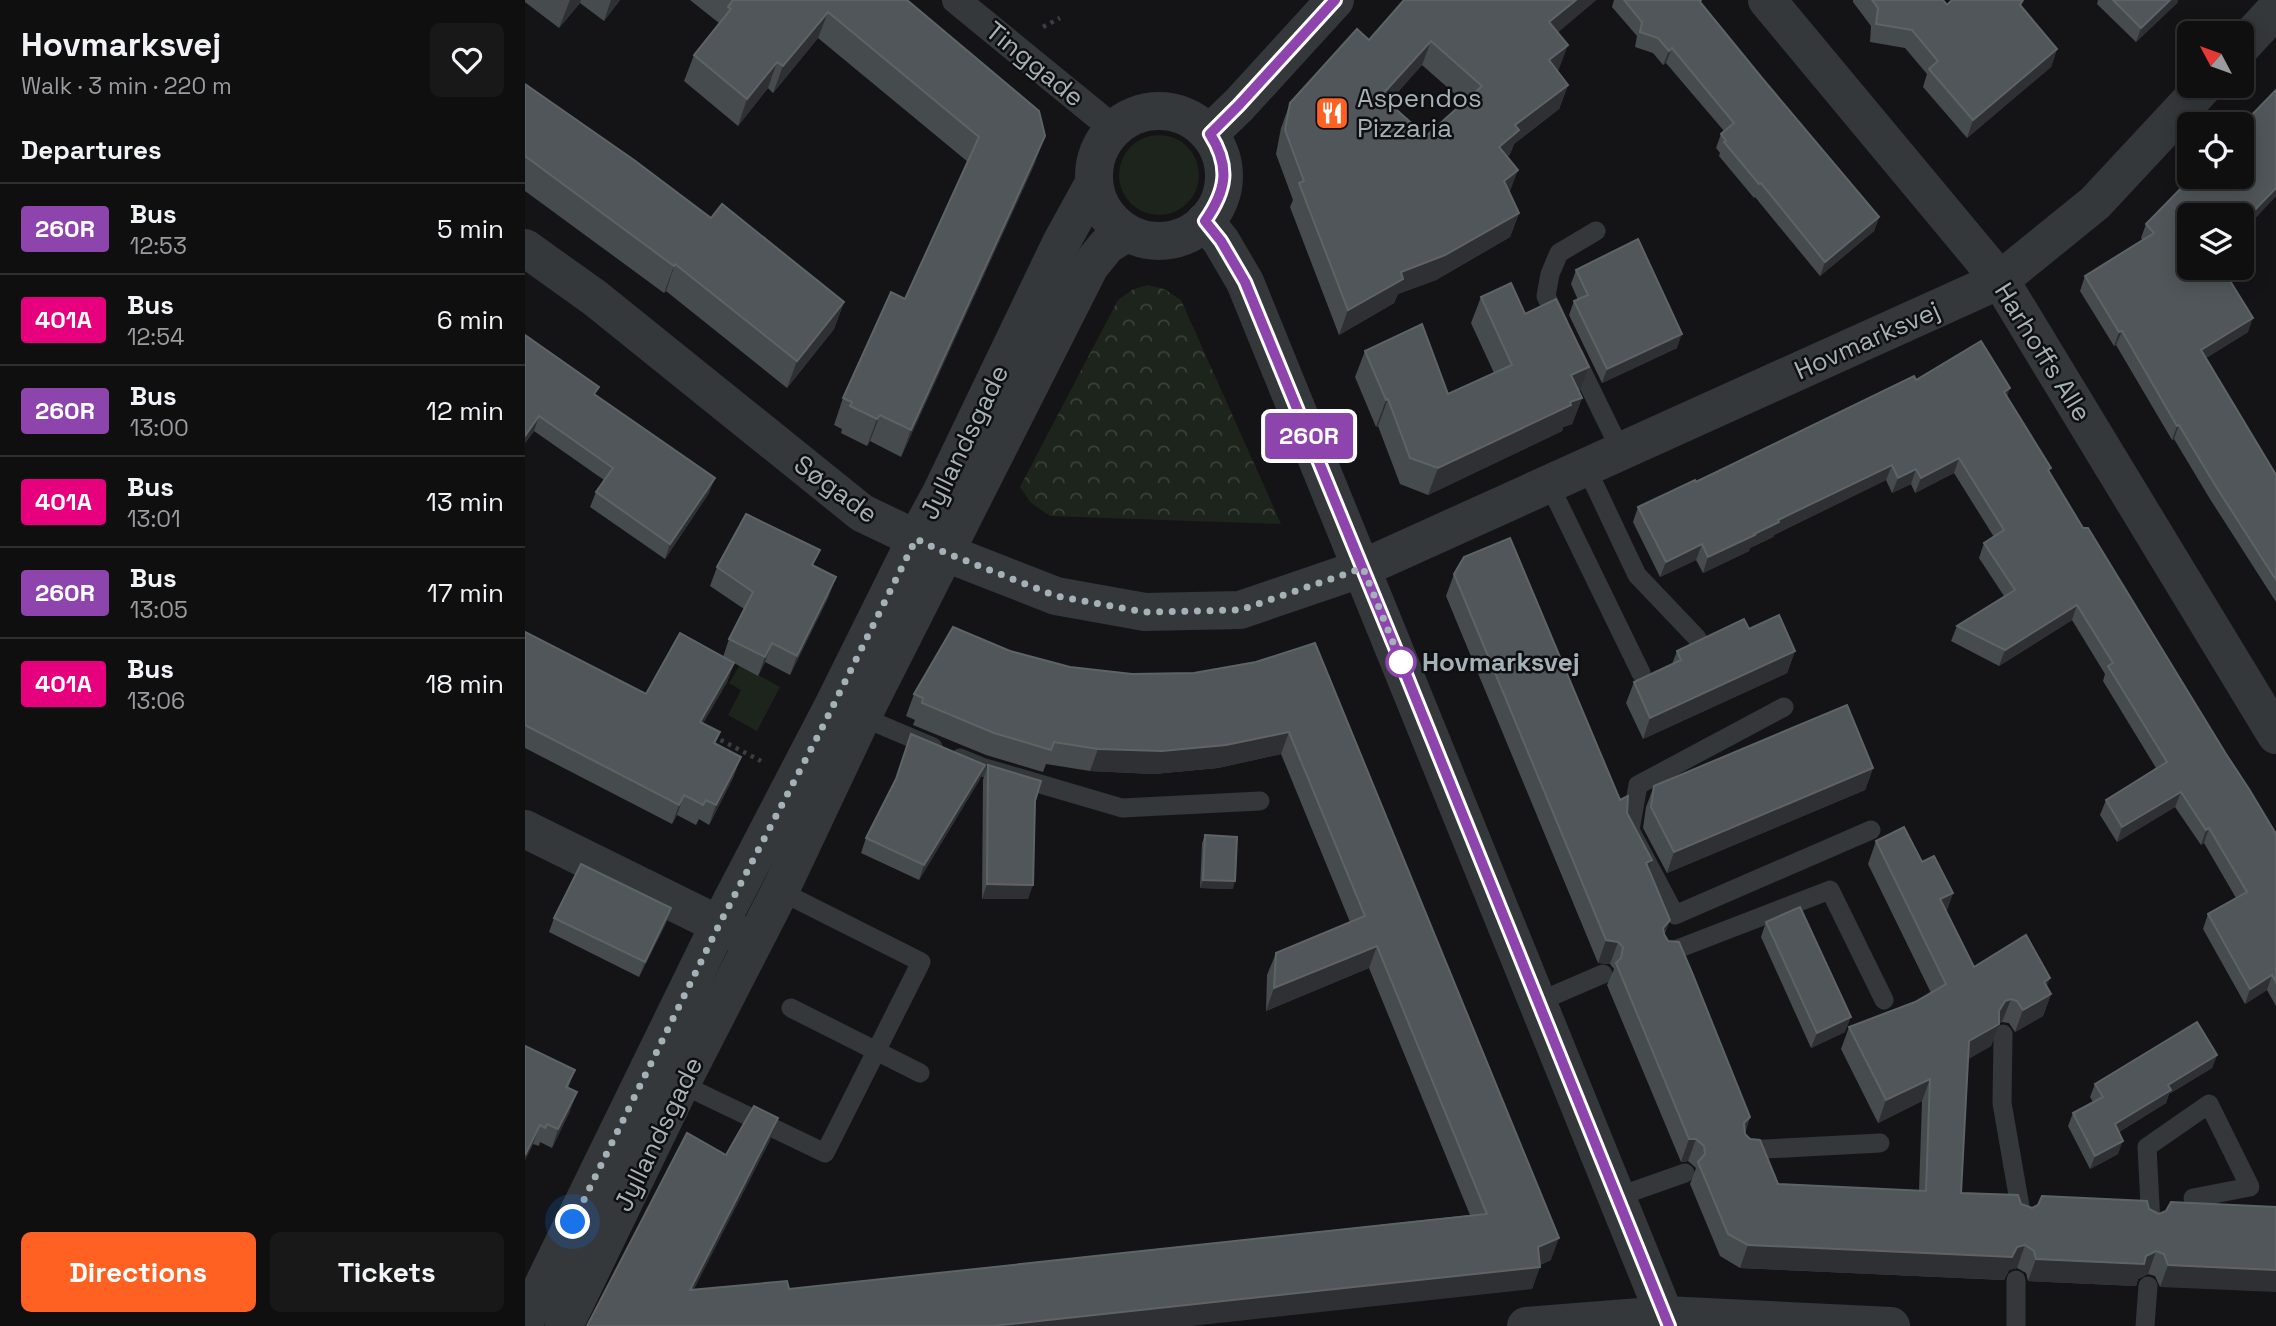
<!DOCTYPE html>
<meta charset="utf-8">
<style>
body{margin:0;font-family:"Space Grotesk",sans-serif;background:#181819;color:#f1f3f6;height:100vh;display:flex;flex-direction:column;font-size:26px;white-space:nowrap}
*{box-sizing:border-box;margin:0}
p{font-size:23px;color:#9b9c9f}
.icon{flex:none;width:38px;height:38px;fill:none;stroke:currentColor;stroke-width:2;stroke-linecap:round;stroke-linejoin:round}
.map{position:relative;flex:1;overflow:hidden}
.panel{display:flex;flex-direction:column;background:#0f0f10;width:525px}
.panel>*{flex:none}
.badge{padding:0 14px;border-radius:5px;font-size:24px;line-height:46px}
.needle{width:46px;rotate:311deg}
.controls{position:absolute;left:1652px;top:21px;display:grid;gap:14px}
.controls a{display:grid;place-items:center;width:77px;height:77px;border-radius:10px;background:#0f0f10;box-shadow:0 4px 18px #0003,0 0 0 2px #2f2f30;font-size:35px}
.you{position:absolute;width:35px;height:35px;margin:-18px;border:5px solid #fff;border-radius:50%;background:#1a73e8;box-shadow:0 0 0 10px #1a73e833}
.map>.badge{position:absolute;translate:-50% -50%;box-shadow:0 0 0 4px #fff}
h2{padding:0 21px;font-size:26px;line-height:63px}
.round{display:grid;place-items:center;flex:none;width:74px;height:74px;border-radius:10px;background:#181819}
.summary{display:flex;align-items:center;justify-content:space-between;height:119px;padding:0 21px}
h1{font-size:33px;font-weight:800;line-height:52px}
.action{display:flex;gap:14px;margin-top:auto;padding:14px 21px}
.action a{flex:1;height:80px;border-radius:10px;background:#ff6122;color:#fff;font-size:28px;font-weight:800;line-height:80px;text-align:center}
.action a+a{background:#181819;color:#f1f3f6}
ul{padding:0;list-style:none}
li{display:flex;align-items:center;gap:21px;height:91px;padding:0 21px;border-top:2px solid #2f2f30}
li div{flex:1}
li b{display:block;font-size:26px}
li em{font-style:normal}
li .badge{min-width:77px;font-weight:700;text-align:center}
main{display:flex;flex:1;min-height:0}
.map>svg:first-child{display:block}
</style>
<main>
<section class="panel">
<div class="summary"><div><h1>Hovmarksvej</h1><p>Walk · 3 min · 220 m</p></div><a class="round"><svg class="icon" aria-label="heart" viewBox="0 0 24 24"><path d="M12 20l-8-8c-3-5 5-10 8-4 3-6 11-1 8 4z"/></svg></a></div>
<h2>Departures</h2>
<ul>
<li><span class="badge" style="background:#8e44ad;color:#fff">260R</span><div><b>Bus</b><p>12:53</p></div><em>5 min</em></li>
<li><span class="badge" style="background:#e6007e;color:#fff">401A</span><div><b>Bus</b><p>12:54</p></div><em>6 min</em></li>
<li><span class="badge" style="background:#8e44ad;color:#fff">260R</span><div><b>Bus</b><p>13:00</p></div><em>12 min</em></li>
<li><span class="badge" style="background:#e6007e;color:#fff">401A</span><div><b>Bus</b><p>13:01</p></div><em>13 min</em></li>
<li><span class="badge" style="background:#8e44ad;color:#fff">260R</span><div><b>Bus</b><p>13:05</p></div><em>17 min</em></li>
<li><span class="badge" style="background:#e6007e;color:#fff">401A</span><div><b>Bus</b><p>13:06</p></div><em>18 min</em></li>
</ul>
<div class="action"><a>Directions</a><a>Tickets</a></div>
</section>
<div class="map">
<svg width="1751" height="1326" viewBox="0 0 1751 1326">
<defs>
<pattern id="park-crowns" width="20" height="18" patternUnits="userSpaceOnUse" patternTransform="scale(1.75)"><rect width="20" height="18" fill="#1d241b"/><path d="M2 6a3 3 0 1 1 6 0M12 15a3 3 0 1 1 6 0" fill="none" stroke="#3b413a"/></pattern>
</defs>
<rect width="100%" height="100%" fill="#141416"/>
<g fill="#1d241b">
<circle cx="634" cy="175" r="40"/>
<polygon points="215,665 255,687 232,731 203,715 216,690 204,683"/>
</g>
<polygon fill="url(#park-crowns)" points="622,285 639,289 656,300 756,524 525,516 506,503 495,487 593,300 607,290"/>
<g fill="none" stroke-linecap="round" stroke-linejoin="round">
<g stroke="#3a3f42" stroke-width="4.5" stroke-dasharray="3.5 5" stroke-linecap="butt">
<polyline points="518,27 535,18"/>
<polyline points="188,736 236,761"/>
</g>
<g stroke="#34383b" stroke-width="19">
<polyline points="1034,324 1021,296 1025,274 1034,253 1071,231"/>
<polyline points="1049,355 1096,451"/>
<polyline points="1061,467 1112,575 1172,638"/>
<polyline points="1024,484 1116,673"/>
<polyline points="1259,707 1113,785 1105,830 1150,915 1346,830"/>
<polyline points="337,717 408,747"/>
<polyline points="435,758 457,767 597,808 735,801"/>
<polyline points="1142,953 1305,890 1359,1000"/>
<polyline points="1013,1002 1078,974"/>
<polyline points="266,1008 395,1073"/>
<polyline points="1478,1034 1477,1103 1497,1218"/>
<polyline points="150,1081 300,1153 396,962 251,889"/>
<polyline points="1222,1150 1355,1143"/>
<polyline points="1092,1197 1160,1173"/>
<polyline points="1626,1224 1622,1147 1684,1104 1725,1187 1668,1198"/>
<polyline points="1491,1326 1491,1280"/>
<polyline points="1620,1326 1623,1286"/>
</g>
<polyline stroke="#34383b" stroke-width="28" points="431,0 589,129"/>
<g stroke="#34383b" stroke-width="38">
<polyline points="1242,0 1475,280 1751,735"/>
<polyline points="1717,46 1751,9"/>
<polyline points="0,248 70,298 337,513 421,553 531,596 620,612 715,610 838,568 1475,280 1570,203 1679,86"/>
<polyline points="0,829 223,939"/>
<polyline points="1001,1326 1140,1315 1366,1326"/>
</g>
<g stroke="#34383b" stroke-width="38">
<circle cx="634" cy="176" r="65"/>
<polyline points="685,133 714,105 810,0"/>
<polyline points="680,221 696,241 720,282 1144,1326"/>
<polyline points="0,1322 194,925 308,706 391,539 416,493 536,243 569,183"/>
<polyline points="39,1326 156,1084 255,891 337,717 565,266 582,245 602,233"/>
</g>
</g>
<g fill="#464b4e" fill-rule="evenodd">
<polygon points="0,0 95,0 79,21 55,3 34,28 0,2"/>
<polygon points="165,0 382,0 510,163 376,457 345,441 342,446 316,433 317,429 309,425 318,398 380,299 443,162 293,38 248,93 243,88 213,126 159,81 169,55 194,23"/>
<path d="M879 0H1071L1033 32 1034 69 1032 71 1043 85 1034 109 989 144 985 154 982 157 985 193 994 213 985 237 911 280 873 294 869 303 814 335 765 207 768 200 751 154 756 128 765 103 844 40ZM897 65 939 102 901 136 863 103Z"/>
<polygon points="1089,0 1176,0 1175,3 1237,78 1354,217 1349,231 1295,276 1230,197 1229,198 1194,156 1195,153 1191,148 1196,134 1199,131 1141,63 1138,65 1128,53 1110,47 1112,36 1087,7"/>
<polygon points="1328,0 1418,0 1422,5 1496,6 1532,49 1526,67 1442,138 1398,87 1402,74 1380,48 1345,42 1346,26 1328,2"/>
<polygon points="1573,0 1653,0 1652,3 1611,42 1572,4"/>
<polygon points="0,84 186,218 319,302 309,329 262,388 141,291 139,293 0,191"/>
<polygon points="1751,90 1751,196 1717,232 1664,215 1723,332 1681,358 1751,475 1751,602 1685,499 1649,439 1647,440 1591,345 1589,346 1555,291 1560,276 1618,241 1616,238 1621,224"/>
<polygon points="1051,270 1152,348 1077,383 1044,315 1049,301 1053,300 1046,284"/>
<polygon points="956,297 1000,314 1064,367 1054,393 1057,398 1047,424 1038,427 1037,431 903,495 875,484 853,426 851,427 830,377 840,351 923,394 969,373 946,323"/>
<polygon points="0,335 184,493 140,559 65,507 71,492 79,480 9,431 0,443"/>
<polygon points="1391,380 1482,397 1525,473 1558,528 1751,834 1751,1006 1742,990 1720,1004 1678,929 1683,914 1711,898 1679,843 1676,845 1650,807 1592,842 1575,815 1581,800 1631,768 1578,681 1580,674 1547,620 1474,666 1426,641 1432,626 1479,596 1454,558 1459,543 1469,537 1429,473 1390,493 1386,484 1367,493 1361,480 1249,535 1248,537 1225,548 1224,551 1178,573 1171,560 1135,577 1108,522 1113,507"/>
<polygon points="289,566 304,596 265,675 240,662 233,676 209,663 202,682 178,723 195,732 190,744 209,776 184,825 174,819 171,825 152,815 147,824 0,748 0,632 121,694 198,657 204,639 219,609 185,586 192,567"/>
<polygon points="929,574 1095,800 1102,813 1124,869 1145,920 1139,935 1225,1117 1220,1133 1253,1184 1394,1191 1397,1101 1353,1123 1316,1049 1324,1027 1390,1002 1406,993 1343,864 1351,841 1397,862 1428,893 1421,912 1449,967 1522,986 1526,994 1518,1016 1490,1032 1484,1023 1477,1022 1474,1023 1466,1046 1443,1059 1436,1193 1496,1204 1507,1208 1624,1209 1634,1214 1751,1207 1635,1287 1630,1276 1623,1274 1613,1279 1611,1286 1503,1281 1501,1273 1492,1268 1484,1270 1479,1280 1215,1268 1195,1256 1165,1184 1171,1168 1163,1161 1156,1162 1082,985 1089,969 1085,964 1073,963 921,596"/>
<polygon points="1224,629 1270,651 1262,673 1118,739 1101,703 1109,682 1147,664 1152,651"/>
<polygon points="485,651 545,667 607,674 669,673 731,662 1026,1260 1015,1265 1007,1289 62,1326 201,1155 245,1140 168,1290 264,1289 945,1215 844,968 741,1011 742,975 751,953 825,922 756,754 693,768 629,774 565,771 521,764 518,772 461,755 388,725 390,720 381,716 389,694"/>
<polygon points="460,765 455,779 394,880 336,853 341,838"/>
<polygon points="463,765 503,899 457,899 458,780"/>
<polygon points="1348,768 1340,790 1142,873 1118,828 1121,807 1129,786"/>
<polygon points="680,835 708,889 675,888 677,843"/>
<polygon points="146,908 141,923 114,977 24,932 29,918"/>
<polygon points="1241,922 1320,1032 1286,1048 1236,937"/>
<polygon points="0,1046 50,1070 43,1088 45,1111 27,1148 15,1142 14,1146 8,1144 0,1160"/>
<polygon points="1692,1055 1687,1068 1644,1094 1641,1103 1594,1132 1593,1154 1565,1169 1543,1126 1548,1113 1568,1102 1565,1097 1570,1084"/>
</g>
<g fill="#2e3033">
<polygon points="45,0 56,0 55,3 34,28"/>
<polygon points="86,0 95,0 79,21"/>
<polygon points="1051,0 1071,0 1016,47 1024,22"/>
<polygon points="1645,0 1653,0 1652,3 1611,42 1616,28"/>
<polygon points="303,12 293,38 248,93 258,66"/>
<polygon points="906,41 897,65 847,121 856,96"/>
<polygon points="1043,45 1034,69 1015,85 1024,60"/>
<polygon points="1147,48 1141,63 1138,65 1144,51"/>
<polygon points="1532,49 1526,67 1442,138 1448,120"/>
<polygon points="252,62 243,88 213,126 222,99"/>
<polygon points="1043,85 1034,109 989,144 985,154 965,172 974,147 990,125"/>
<polygon points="520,136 510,163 376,457 386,430"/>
<polygon points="993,170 984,194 979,181"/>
<polygon points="1751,188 1751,196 1717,232 1717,223"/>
<polygon points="994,213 985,237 911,280 873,294 869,303 814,335 823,310 876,272"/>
<polygon points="1354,217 1349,231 1295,276 1300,262"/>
<polygon points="150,264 141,291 139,293 149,266"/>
<polygon points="319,302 309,329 262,388 272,361"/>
<polygon points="1728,318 1723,332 1671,364 1676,350"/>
<polygon points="1597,331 1591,345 1589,346 1594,332"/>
<polygon points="1157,334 1152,348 1077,383 1082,369"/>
<polygon points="1064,367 1054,393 1046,375"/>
<polygon points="1485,388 1480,403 1479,392"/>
<polygon points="1057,398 1047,424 1038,427 1037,431 903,495 913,468 1045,402"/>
<polygon points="863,399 853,426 851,427 861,400"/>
<polygon points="355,415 345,441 342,446 352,419"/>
<polygon points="14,416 9,431 0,443 0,436"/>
<polygon points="1654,425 1649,439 1647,440 1652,426"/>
<polygon points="1434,458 1429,473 1390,493 1396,478"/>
<polygon points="1367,465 1361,480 1249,535 1248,537 1225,548 1224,551 1178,573 1183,557 1253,520"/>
<polygon points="1391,469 1386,484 1367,493 1373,478"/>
<polygon points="190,478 184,493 140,559 145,544"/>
<polygon points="1177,544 1171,560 1135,577 1141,562"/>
<polygon points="311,577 304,596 265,675 272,656"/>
<polygon points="1552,605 1547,620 1474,666 1480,650"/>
<polygon points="247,643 240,662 233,676 240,657"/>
<polygon points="1270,651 1262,673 1118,739 1125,718"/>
<polygon points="209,663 202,682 168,741 175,722"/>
<polygon points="764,732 756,754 693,768 629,774 565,771 573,749"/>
<polygon points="216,757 209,776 184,825 191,805"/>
<polygon points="460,765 455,779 394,880 399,865"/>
<polygon points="1348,768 1340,790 1142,873 1149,852"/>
<polygon points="1656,792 1650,807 1592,842 1597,827"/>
<polygon points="159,795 152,815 147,824 154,805"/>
<polygon points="1684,828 1679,843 1676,845 1681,830"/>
<polygon points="1127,860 1119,882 1121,863"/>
<polygon points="678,880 710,881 708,889 675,888"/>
<polygon points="462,884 508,885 503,899 457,899"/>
<polygon points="1428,893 1420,916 1415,899"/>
<polygon points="146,908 141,923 114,977 120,962"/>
<polygon points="1145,920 1137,942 1138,928"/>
<polygon points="1081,940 1093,942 1085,964 1073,963"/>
<polygon points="852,946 844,968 741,1011 749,988"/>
<polygon points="1747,975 1742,990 1720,1004 1725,989"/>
<polygon points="1525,978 1517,999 1526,994 1518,1016 1490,1032 1498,1010 1519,982"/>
<polygon points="1486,999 1477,1022 1471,1024 1474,1024 1466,1046 1435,1064 1444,1041 1474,1011 1480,1001"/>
<polygon points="1326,1017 1320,1032 1286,1048 1292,1033"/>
<polygon points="1692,1055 1687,1068 1644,1094 1641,1103 1585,1137 1590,1124 1643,1085"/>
<polygon points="1405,1079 1397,1101 1353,1123 1361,1100"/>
<polygon points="52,1092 45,1111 27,1148 33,1129"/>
<polygon points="1225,1117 1217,1139 1219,1123"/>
<polygon points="253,1118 245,1140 157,1313 165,1290"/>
<polygon points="15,1125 8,1144 0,1160 0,1155"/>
<polygon points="1164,1139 1171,1139 1163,1161 1156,1162"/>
<polygon points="1598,1141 1593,1154 1565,1169 1570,1156"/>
<polygon points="1034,1238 1026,1260 1008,1268 1015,1267 1007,1289 666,1326 467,1326 1013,1247"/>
<polygon points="1223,1245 1492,1247 1500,1245 1492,1268 1484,1270 1479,1280 1215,1268"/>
<polygon points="1631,1251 1623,1274 1613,1279 1611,1286 1503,1281 1511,1259 1621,1256"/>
<polygon points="1643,1265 1751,1270 1751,1292 1635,1287"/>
</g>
<g fill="#505659" stroke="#5d6468" stroke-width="2" fill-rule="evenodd">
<polygon points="208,0 382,0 514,111 520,136 386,430 355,415 352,419 325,406 327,402 318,398 366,292 380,299 454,137 303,12 258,66 252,62 222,99 169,55 206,9 203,7"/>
<path d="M879 0H1051L1024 22 1043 45 1024 60 1043 85 990 125 994 130 974 147 993 170 979 181 994 213 920 255 876 272 878 279 823 310 774 183 779 181 760 130 765 103 832 29 844 40ZM906 41 957 86 901 136 856 96Z"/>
<polygon points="1099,0 1176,0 1175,2 1237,78 1354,217 1300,262 1236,183 1234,184 1199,142 1201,141 1196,134 1209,123 1147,48 1144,51 1133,38 1115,32 1117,22"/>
<polygon points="1347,0 1418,0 1422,5 1427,0 1498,0 1495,5 1532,49 1448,120 1404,69 1413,61 1387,30 1351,24 1353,8"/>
<polygon points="1588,0 1645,0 1616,28"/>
<polygon points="0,84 109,160 186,218 197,204 319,302 272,361 150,264 149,266 0,156"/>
<polygon points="1751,90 1751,188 1717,223 1717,215 1664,215 1664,268 1697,268 1728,318 1676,350 1751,475 1751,580 1690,485 1654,425 1652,426 1597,331 1594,332 1560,276 1629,233 1621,224 1667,177 1717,177 1717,125"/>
<polygon points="1113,239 1157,334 1082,369 1049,301 1063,295 1051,270"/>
<polygon points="986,283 1000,314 1031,299 1064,367 1046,375 1057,398 1045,402 1046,405 913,468 885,458 863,399 861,400 840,351 897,324 923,394 987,365 956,297"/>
<polygon points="0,335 74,387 69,394 190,478 145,544 71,492 88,468 14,416 0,436"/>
<polygon points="1456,341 1485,388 1479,392 1526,468 1523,470 1558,528 1563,528 1701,754 1724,789 1751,834 1751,982 1747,975 1725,989 1683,914 1722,892 1684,828 1681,830 1656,792 1597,827 1581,800 1642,762 1583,666 1588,663 1552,605 1480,650 1432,626 1490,590 1459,543 1479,530 1434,458 1396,478 1391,469 1373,478 1367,465 1253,520 1254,522 1229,534 1230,535 1183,557 1177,544 1141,562 1113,507 1170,480 1171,482 1389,376 1391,380"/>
<polygon points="221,514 295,550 287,565 311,577 272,656 247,643 240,657 204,639 228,592 192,567"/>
<polygon points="985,538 1095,800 1103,796 1102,813 1127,860 1121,863 1145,920 1138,928 1139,934 1143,941 1154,942 1168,975 1225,1117 1219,1123 1220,1134 1225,1139 1235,1140 1253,1184 1401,1191 1405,1079 1361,1100 1324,1027 1390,1002 1421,984 1351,841 1379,827 1397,862 1409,856 1428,893 1415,899 1449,967 1501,935 1525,978 1519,982 1526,994 1498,1010 1492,1001 1486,999 1480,1001 1474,1011 1474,1024 1444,1041 1436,1193 1493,1195 1496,1204 1507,1208 1513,1205 1517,1196 1622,1201 1624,1209 1634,1214 1641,1211 1646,1202 1751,1207 1751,1270 1643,1265 1639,1254 1631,1251 1621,1256 1619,1264 1511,1259 1509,1251 1500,1245 1492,1247 1487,1257 1223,1245 1203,1234 1173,1162 1180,1154 1179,1146 1171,1139 1164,1139 1091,963 1096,958 1098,947 1093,942 1081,940 929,574 939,557"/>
<polygon points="1254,615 1270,651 1125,718 1109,682 1156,660 1152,651 1219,619 1224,629"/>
<polygon points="428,627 485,651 545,667 607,674 669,673 731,662 790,643 1034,1238 1013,1247 1015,1267 467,1326 62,1326 162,1133 201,1155 229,1106 253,1118 165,1290 262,1281 264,1289 962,1214 852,946 749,988 751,953 840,916 764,732 701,745 637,751 573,749 529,742 526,750 469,733 397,703 398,698 389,694"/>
<polygon points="0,632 121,694 155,633 209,663 175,722 195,732 189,743 216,757 191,805 181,800 178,805 159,795 154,805 0,725"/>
<polygon points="1322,705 1348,768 1149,852 1126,807 1129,786"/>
<polygon points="386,734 460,765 399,865 341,838 371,779"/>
<polygon points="463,765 516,781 510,801 508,885 462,884"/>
<polygon points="680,835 712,837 710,881 678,880"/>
<polygon points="56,864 146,908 120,962 29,918"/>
<polygon points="1275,907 1326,1017 1292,1033 1241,922"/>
<polygon points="1672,1022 1692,1055 1643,1085 1646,1090 1590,1124 1598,1141 1570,1156 1548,1113 1578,1097 1570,1084"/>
<polygon points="0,1046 50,1070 41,1087 52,1092 33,1129 22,1124 20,1128 15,1125 0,1155"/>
</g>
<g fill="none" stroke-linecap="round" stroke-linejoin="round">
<g stroke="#fff" stroke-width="16">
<path id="line" d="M810 0 714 105 685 134C706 167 701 191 680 221L696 241 720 282 876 662 1144 1326"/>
</g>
<use href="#line" stroke="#8e44ad" stroke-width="10"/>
<polyline stroke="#a4b1b7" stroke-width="7" stroke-dasharray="0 12.6" points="48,1222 194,925 296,730 391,539 421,553 531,596 620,612 715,610 838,568 876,662"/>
</g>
<defs>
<g id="restaurant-square" transform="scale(1.75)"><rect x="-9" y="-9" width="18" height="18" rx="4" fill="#ff6122" stroke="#0f0f11"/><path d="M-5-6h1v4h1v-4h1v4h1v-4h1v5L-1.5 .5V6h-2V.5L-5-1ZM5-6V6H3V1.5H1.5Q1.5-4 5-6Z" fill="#fff"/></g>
</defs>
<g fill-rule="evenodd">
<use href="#restaurant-square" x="807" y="113"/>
</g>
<circle fill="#fff" stroke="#8e44ad" stroke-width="3.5" cx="876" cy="662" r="14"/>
<g text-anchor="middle" stroke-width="5" stroke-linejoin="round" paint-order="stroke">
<g font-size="26" fill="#a4b1b7" stroke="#0f0f11">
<text transform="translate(510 64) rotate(39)" y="9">Tinggade</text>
<text transform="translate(1342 340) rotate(-24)" y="9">Hovmarksvej</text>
<text transform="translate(1518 352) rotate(58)" y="9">Harhoffs Alle</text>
<text transform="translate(439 442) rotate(-64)" y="9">Jyllandsgade</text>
<text transform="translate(311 489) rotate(36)" y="9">Søgade</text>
<text transform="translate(133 1134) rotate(-64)" y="9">Jyllandsgade</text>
</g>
<g font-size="26" fill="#a4b1b7" stroke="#0f0f11" text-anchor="start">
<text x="832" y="107">Aspendos<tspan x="832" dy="30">Pizzaria</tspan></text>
</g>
<g font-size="26" font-weight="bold" fill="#a4b1b7" stroke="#0f0f11" text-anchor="start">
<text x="897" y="671">Hovmarksvej</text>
</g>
</g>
</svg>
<div class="controls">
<a><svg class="needle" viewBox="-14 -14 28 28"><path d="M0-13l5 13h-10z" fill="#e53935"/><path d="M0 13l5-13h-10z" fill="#9b9c9f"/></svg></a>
<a><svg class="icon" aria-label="locate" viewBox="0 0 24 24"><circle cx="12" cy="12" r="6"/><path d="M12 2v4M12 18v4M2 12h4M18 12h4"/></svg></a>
<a><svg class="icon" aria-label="layers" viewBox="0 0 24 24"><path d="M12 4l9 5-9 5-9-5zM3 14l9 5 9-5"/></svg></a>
</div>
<div class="you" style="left:48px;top:1222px"></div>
<b class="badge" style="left:784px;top:436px;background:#8e44ad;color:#fff">260R</b>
</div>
</main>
